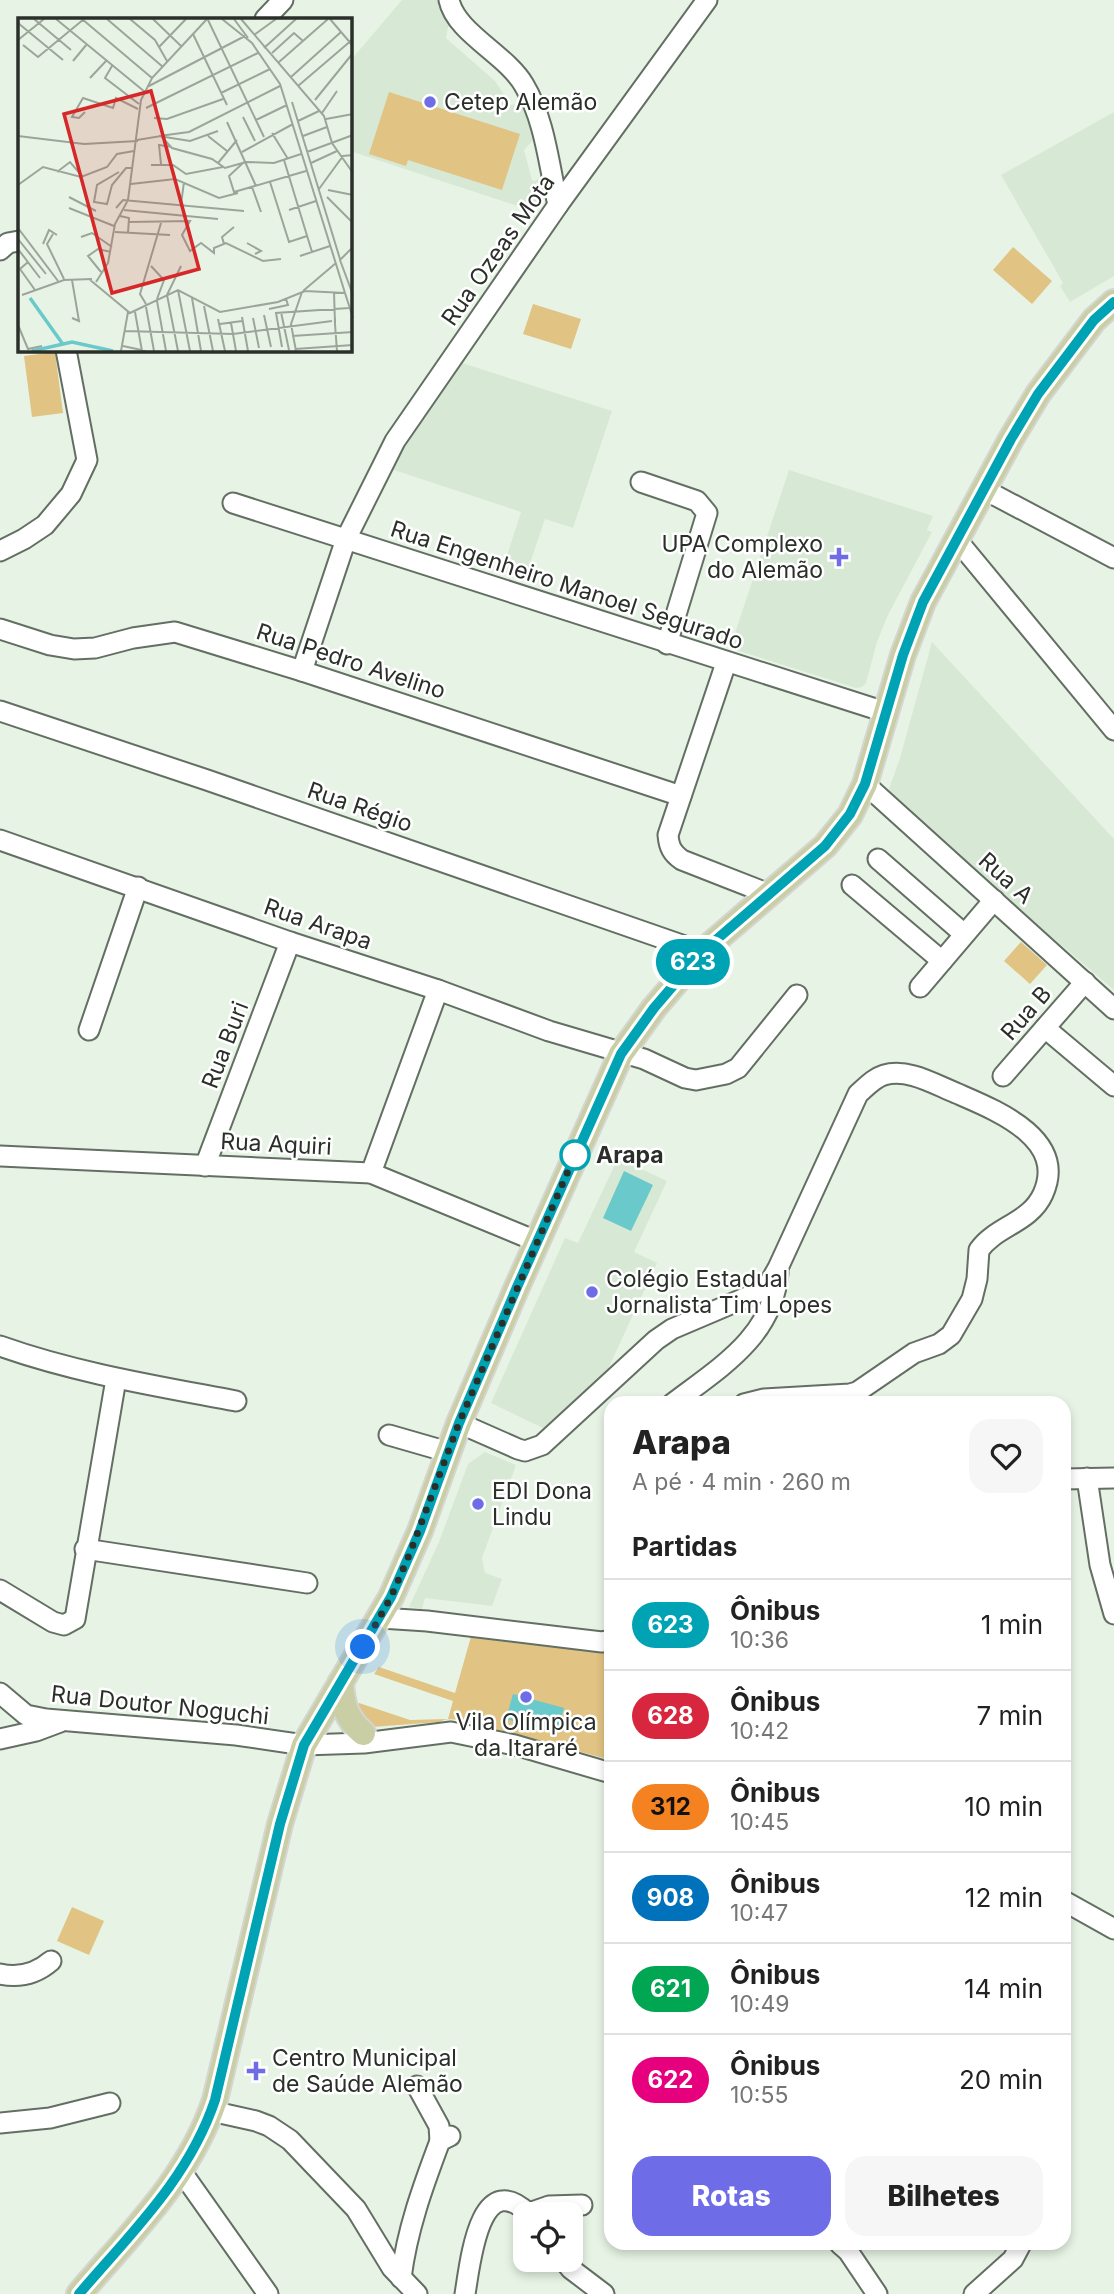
<!DOCTYPE html>
<html lang="pt">
<meta charset="utf-8">
<style>
body{margin:0;font-family:Inter,sans-serif;background:#f6f6f6;color:#222;height:100vh;display:flex;flex-direction:column;font-size:26px;white-space:nowrap}
*{box-sizing:border-box;margin:0}
p{font-size:23px;color:#767676}
.icon{flex:none;width:38px;height:38px;fill:none;stroke:currentColor;stroke-width:2;stroke-linecap:round;stroke-linejoin:round}
.map{position:relative;flex:1;overflow:hidden}
.side{position:absolute;left:604px;top:1396px;width:467px;height:854px;display:flex;flex-direction:column;background:#fff;border-radius:21px;box-shadow:0 4px 10px #0003}
.side>*{flex:none}
.badge{padding:0 14px;border-radius:23px;font-size:24px;line-height:46px}
.buttons{position:absolute;left:513px;top:2202px;display:grid;gap:14px}
.buttons a{display:grid;place-items:center;width:70px;height:70px;border-radius:14px;background:#fff;box-shadow:0 4px 10px #0003;font-size:35px}
.you{position:absolute;width:35px;height:35px;margin:-18px;border:5px solid #fff;border-radius:50%;background:#1a73e8;box-shadow:0 0 0 10px #1a73e833}
.map>.badge{position:absolute;translate:-50% -50%;box-shadow:0 0 0 4px #fff}
h2{padding:0 28px;font-size:26px;line-height:63px}
.round{display:grid;place-items:center;flex:none;width:74px;height:74px;border-radius:21px;background:#f6f6f6}
.overview{display:flex;align-items:center;justify-content:space-between;height:119px;padding:0 28px}
h1{font-size:33px;font-weight:800;line-height:52px}
.action{display:flex;gap:14px;margin-top:auto;padding:14px 28px}
.action a{flex:1;height:80px;border-radius:21px;background:#6e6de7;color:#fff;font-size:28px;font-weight:800;line-height:80px;text-align:center}
.action a+a{background:#f6f6f6;color:#222}
ul{padding:0;list-style:none}
li{display:flex;align-items:center;gap:21px;height:91px;padding:0 28px;border-top:2px solid #e0e0e0}
li div{flex:1}
li b{display:block;font-size:26px}
li em{font-style:normal}
li .badge{min-width:77px;font-weight:700;text-align:center}
.map>svg:first-child{display:block}
</style>
<div class="map">
<svg width="1114" height="2294" viewBox="0 0 1114 2294">
<rect width="100%" height="100%" fill="#e7f4e5"/>
<g fill="#d7e9d5">
<polygon points="402,0 440,0 449,22 446,38 495,81 511,105 517,104 521,97 535,138 524,150 532,180 535,181 543,176 549,195 545,199 518,206 350,151 350,61"/>
<polygon points="1114,112 1114,276 1070,302 1060,286 1063,283 1001,175"/>
<polygon points="459,362 612,411 573,528 545,519 524,581 502,571 521,512 391,469 402,444"/>
<polygon points="789,470 933,516 927,530 932,532 887,617 877,642 866,683 862,687 856,688 730,648"/>
<polygon points="932,642 1114,839 1114,990 893,801 889,795 889,789 900,758"/>
<polygon points="618,1158 667,1181 634,1252 657,1263 602,1382 549,1431 491,1403 565,1238 578,1243"/>
<polygon points="485,1452 516,1465 482,1558 485,1573 502,1579 492,1606 425,1598 422,1609 409,1607 439,1542 468,1464"/>
</g>
<g fill="#e1c383">
<polygon points="389,92 520,134 502,190 408,160 406,166 369,154"/>
<polygon points="1013,247 1052,281 1032,304 993,270"/>
<polygon points="533,304 581,319 571,349 523,334"/>
<polygon points="55,352 63,413 32,417 24,356"/>
<polygon points="1021,942 1047,965 1030,984 1004,961"/>
<polygon points="472,1633 611,1646 611,1760 462,1720 447,1719 439,1722 372,1727 355,1711 359,1703 410,1720 448,1719 453,1701 374,1674 379,1667 455,1693"/>
<polygon points="72,1907 104,1921 89,1955 57,1941"/>
</g>
<g fill="#6ac9ca">
<polygon points="624,1171 653,1185 631,1231 603,1218"/>
<polygon points="513,1694 564,1708 557,1733 506,1719"/>
</g>
<g fill="none" stroke-linecap="round" stroke-linejoin="round">
<g stroke="#636f62" stroke-width="23">
<g id="minor">
<path d="M449 0C456 33 506 54 524 85 545 120 549 166 558 205"/>
<polyline points="265,19 283,0"/>
<polyline points="0,250 8,243 19,241"/>
<polyline points="641,482 697,501 707,513 667,644"/>
<polyline points="985,490 1114,558"/>
<polyline points="233,503 885,712"/>
<polyline points="957,540 1114,730"/>
<polyline points="0,551 24,539 45,525 71,494 87,460 66,350"/>
<polyline points="0,629 50,645 74,649 95,648 133,638 175,632 302,671 681,796"/>
<path d="M726 663 668 835C669 847 672 853 682 860L769 894"/>
<polyline points="302,671 346,539 395,441 558,205 707,0"/>
<polyline points="0,711 207,780 702,952"/>
<polyline points="865,784 1114,1009"/>
<polyline points="0,840 290,942 438,990 549,1031 644,1059 685,1078 696,1080 726,1074 738,1068 797,995"/>
<polyline points="878,859 964,934"/>
<polyline points="852,885 942,961"/>
<polyline points="920,987 994,900"/>
<polyline points="1045,1028 1114,1086"/>
<polyline points="89,1030 138,887"/>
<polyline points="1003,1076 1085,982"/>
<polyline points="0,1156 371,1173 536,1241"/>
<polyline points="205,1166 290,942"/>
<polyline points="371,1173 438,990"/>
<path d="M0 1346C76 1373 157 1386 236 1401"/>
<path d="M672 1404C719 1368 773 1337 778 1273"/>
<path d="M459 1423 518 1449 525 1451 542 1445 656 1340 672 1329 759 1292 770 1282 778 1268 858 1094C866 1087 874 1078 884 1075 908 1068 934 1084 956 1093 995 1110 1068 1138 1043 1194 1030 1223 996 1226 979 1250L977 1279 972 1299 951 1335 939 1344 914 1353 857 1392 850 1394 764 1399 744 1404"/>
<polyline points="389,1435 448,1452"/>
<polyline points="1087,1478 1100,1565 1114,1614"/>
<polyline points="1064,1479 1114,1478"/>
<polyline points="85,1549 307,1583"/>
<polyline points="0,1590 53,1622 64,1625 75,1619 116,1379"/>
<polyline points="381,1618 427,1621 602,1642 611,1640"/>
<polyline points="0,1693 26,1715 46,1719 236,1735 304,1745 364,1743 451,1732 515,1745 611,1773"/>
<polyline points="0,1739 36,1731 60,1722"/>
<polyline points="1064,1901 1114,1929"/>
<path d="M0 1974C19 1978 36 1974 51 1961"/>
<polyline points="417,2086 439,2126 440,2141"/>
<polyline points="211,2111 256,2121 269,2126 290,2140 356,2209 392,2268 417,2294"/>
<polyline points="0,2123 50,2118 110,2103"/>
<polyline points="181,2171 268,2294"/>
<polyline points="529,2213 549,2206 582,2205"/>
<polyline points="840,2244 848,2251 877,2294"/>
<polyline points="563,2259 571,2269 604,2294"/>
<path d="M401 2278C407 2230 423 2186 440 2141L450 2136"/>
<path d="M465 2294C470 2265 479 2165 529 2214"/>
<polyline points="974,2294 1013,2259 1021,2244"/>
</g>
</g>
<g stroke="#d5d5d4" stroke-width="28">
<g id="major">
<path d="M341 1682C342 1703 346 1719 363 1733"/>
<path d="M79 2294C131 2233 189 2178 215 2100L280 1824 304 1745 391 1597 420 1531 459 1423 517 1287 621 1054 654 1008 702 952 825 846 850 815 865 784 903 655 923 602 1011 439 1038 394 1094 320 1114 302"/>
</g>
</g>
<use href="#minor" stroke="#fff" stroke-width="19"/>
<use href="#major" stroke="#cacea5" stroke-width="24"/>
</g>
<g fill="none" stroke-linecap="round" stroke-linejoin="round">
<g stroke="#fff" stroke-width="16">
<path id="line" d="M79 2294C131 2233 189 2178 215 2100L280 1824 304 1745 391 1597 420 1531 459 1423 517 1287 621 1054 654 1008 702 952 825 846 850 814 865 784 903 655 923 602 1011 439 1038 394 1094 320 1114 302"/>
</g>
<use href="#line" stroke="#00a3b4" stroke-width="10"/>
<polyline stroke="#2b2f2a" stroke-width="7" stroke-dasharray="0 12.6" points="363,1647 391,1597 410,1553 459,1423 575,1155"/>
</g>
<g fill="#6e6de7" stroke="#fff" stroke-width="2.5">
<circle cx="430" cy="102" r="7"/>
<path d="M835.5 546.5h7v7h7v7h-7v7h-7v-7h-7v-7h7z"/>
<circle cx="592" cy="1292" r="7"/>
<circle cx="478" cy="1504" r="7"/>
<circle cx="526" cy="1697" r="7"/>
<path d="M252.5 2060.5h7v7h7v7h-7v7h-7v-7h-7v-7h7z"/>
</g>
<circle fill="#fff" stroke="#00a3b4" stroke-width="3.5" cx="575" cy="1155" r="14"/>
<g text-anchor="middle" stroke-width="5" stroke-linejoin="round" paint-order="stroke">
<g font-size="23" fill="#2b2f2a" stroke="#fff" text-anchor="start">
<text x="444" y="110">Cetep Alemão</text>
<text x="823" y="552" text-anchor="end">UPA Complexo<tspan x="823" dy="26">do Alemão</tspan></text>
<text x="606" y="1287">Colégio Estadual<tspan x="606" dy="26">Jornalista Tim Lopes</tspan></text>
<text x="492" y="1499">EDI Dona<tspan x="492" dy="26">Lindu</tspan></text>
<text x="526" y="1730" text-anchor="middle">Vila Olímpica<tspan x="526" dy="26">da Itararé</tspan></text>
<text x="272" y="2066">Centro Municipal<tspan x="272" dy="26">de Saúde Alemão</tspan></text>
</g>
<g font-size="23" fill="#2b2f2a" stroke="#fff">
<text transform="translate(498 250) rotate(-55)" y="8">Rua Ozeas Mota</text>
<text transform="translate(567 585) rotate(18)" y="8">Rua Engenheiro Manoel Segurado</text>
<text transform="translate(351 661) rotate(18)" y="8">Rua Pedro Avelino</text>
<text transform="translate(360 807) rotate(19)" y="8">Rua Régio</text>
<text transform="translate(1006 878) rotate(42)" y="8">Rua A</text>
<text transform="translate(318 924) rotate(19)" y="8">Rua Arapa</text>
<text transform="translate(1026 1013) rotate(-49)" y="8">Rua B</text>
<text transform="translate(225 1045) rotate(-69)" y="8">Rua Buri</text>
<text transform="translate(276 1144) rotate(3)" y="8">Rua Aquiri</text>
<text transform="translate(160 1705) rotate(6)" y="8">Rua Doutor Noguchi</text>
</g>
<g font-size="23" font-weight="bold" fill="#2b2f2a" stroke="#fff" text-anchor="start">
<text x="596" y="1163">Arapa</text>
</g>
</g>
<g transform="translate(18 18)">
<rect width="334" height="334" fill="#e7f4e5"/>
<path fill="none" stroke="#6ac9ca" stroke-width="3.5" d="M12 280 44 325M14 333 54 324 95 333"/>
<path fill="none" stroke="#9ca59a" stroke-width="2" d="M16 1 53 32M38 1 127 74M64 1 134 60M89 1 145 49M112 1 137 22 149 43M135 1 163 28M204 1 234 25 262 66 327 275M216 1 230 20M223 1 306 98 314 125 335 155M312 1 335 28M190 2 246 119M0 5 45 42M175 16 209 87M236 17 258 1M0 22 26 1M5 27 20 39 66 1M141 29 168 1M246 30 278 1M254 35 276 15 285 23M55 43 69 26M261 44 310 1M94 48 87 60 121 86M273 59 323 14M72 60 88 43M280 68 335 21M129 69 227 18M203 75 252 51M297 82 335 35M274 84 322 241M128 90 240 35M67 94 61 100 54 99 65 80 95 90 98 80 120 91M304 95 319 73M225 99 237 123M136 100 149 101 205 81M308 101 335 96M238 102 269 87M280 103 301 93M209 104 238 168M254 115 270 141M0 118 66 126 120 123M141 118 171 114 262 68M190 118 209 133M285 118 309 109M147 119 172 123 200 113M119 122 143 118 154 130 194 141 207 150 228 144 256 145 283 136M224 134 275 106M289 134 335 117M266 142 294 234M226 144 211 158 216 174 288 153M200 145 219 122M293 145 319 133M143 146 141 127 154 129M133 147H155L168 156 205 149M39 154 52 144 65 159M101 154 79 167 76 184 89 186 94 167 108 150H114M252 164 271 224 289 218M113 166 157 161 201 180 220 175M0 167 25 149 63 159 89 149 99 136 116 133M234 169 243 194M301 171 325 138 335 137M310 172 335 177M51 179 78 193M309 179 335 205M163 186 166 164M51 190 96 208M98 190 105 182 226 193M106 192 200 201M271 192 298 183M102 198 111 200 110 215M111 204 172 203 164 217 172 233 183 225 196 235V230L208 225 245 243 263 241M0 210 40 263M97 214 152 217M35 216 29 226 46 261M63 219 74 215 94 229M0 221 28 256M229 225 243 233 237 236M25 226 31 212 39 217M206 226 204 219 216 209M335 229 322 242 335 277M0 231 22 260M282 238 312 228M10 244 2 251 17 272M133 248 146 262 139 281M83 254 70 238 80 231 93 234M71 261 112 295 160 272 202 294 260 284 287 273 327 275M78 264 90 245 97 206 110 182 123 82 134 60 189 1M160 272 172 333M285 273 318 245M316 274 317 306V300M327 275 335 300M4 277 46 262 74 261M174 280 183 333M139 283 148 333M128 286 122 276 143 205M186 288 195 333M128 289 136 333M251 291 270 287 268 281M117 294 124 333M263 294 271 332M246 297 253 329M224 299 230 333M54 300 61 303 54 262M235 300 241 330M200 301 207 333M213 305 218 333M202 306 224 303M317 306 319 333M0 307 10 331 24 328M106 313 215 316 314 303M274 318 335 314M105 328 128 333M264 329 258 295 331 290M277 331 335 327M103 333 110 294M160 333 149 277 163 248M278 333 273 306 284 274"/>
<path fill="#d62828" fill-opacity="0.15" stroke="#d62828" stroke-width="3.5" d="M133 73 181 251 94 275 46 96Z"/>
<rect width="334" height="334" fill="none" stroke="#2b2f2a" stroke-width="3.5"/>
</g>
</svg>
<div class="buttons">
<a><svg class="icon" aria-label="locate" viewBox="0 0 24 24"><circle cx="12" cy="12" r="6"/><path d="M12 2v4M12 18v4M2 12h4M18 12h4"/></svg></a>
</div>
<div class="you" style="left:363px;top:1647px"></div>
<b class="badge" style="left:693px;top:962px;background:#00a3b4;color:#fff">623</b>
<section class="side">
<div class="overview"><div><h1>Arapa</h1><p>A pé · 4 min · 260 m</p></div><a class="round"><svg class="icon" aria-label="heart" viewBox="0 0 24 24"><path d="M12 20l-8-8c-3-5 5-10 8-4 3-6 11-1 8 4z"/></svg></a></div>
<h2>Partidas</h2>
<ul>
<li><span class="badge" style="background:#00a3b4;color:#fff">623</span><div><b>Ônibus</b><p>10:36</p></div><em>1 min</em></li>
<li><span class="badge" style="background:#d7263d;color:#fff">628</span><div><b>Ônibus</b><p>10:42</p></div><em>7 min</em></li>
<li><span class="badge" style="background:#f58220;color:#111">312</span><div><b>Ônibus</b><p>10:45</p></div><em>10 min</em></li>
<li><span class="badge" style="background:#0072bc;color:#fff">908</span><div><b>Ônibus</b><p>10:47</p></div><em>12 min</em></li>
<li><span class="badge" style="background:#00a651;color:#fff">621</span><div><b>Ônibus</b><p>10:49</p></div><em>14 min</em></li>
<li><span class="badge" style="background:#e6007e;color:#fff">622</span><div><b>Ônibus</b><p>10:55</p></div><em>20 min</em></li>
</ul>
<div class="action"><a>Rotas</a><a>Bilhetes</a></div>
</section>
</div>
